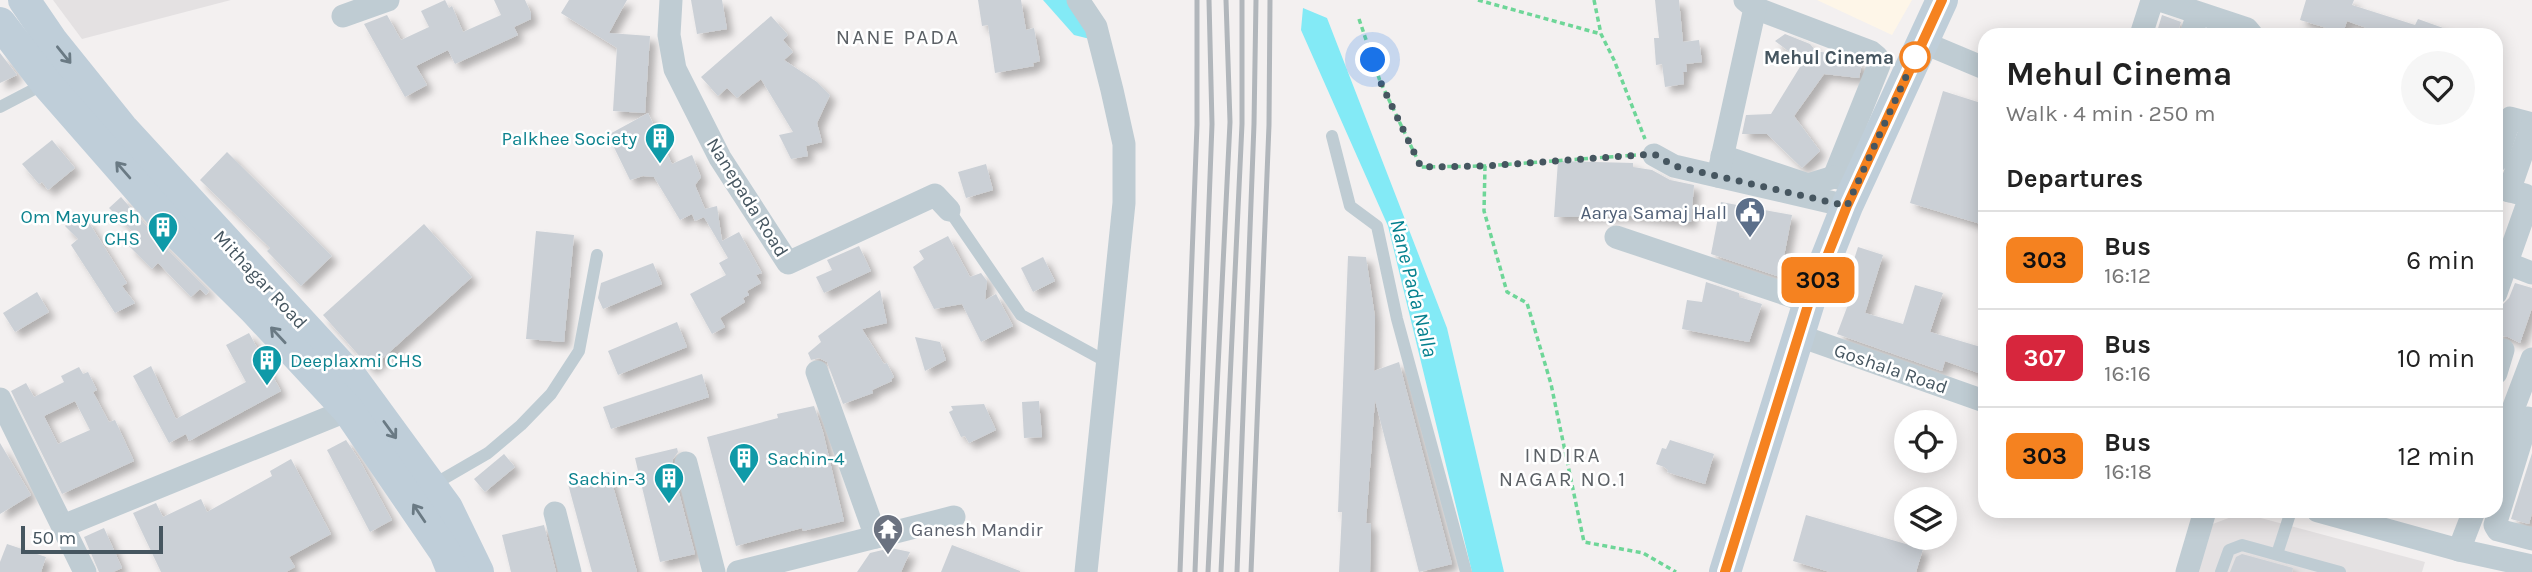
<!DOCTYPE html>
<meta charset="utf-8">
<style>
body{margin:0;font-family:Karla,sans-serif;background:#f6f6f6;color:#222;height:100vh;display:flex;flex-direction:column;font-size:26px;white-space:nowrap}
*{box-sizing:border-box;margin:0}
p{font-size:23px;color:#767676}
.icon{flex:none;width:38px;height:38px;fill:none;stroke:currentColor;stroke-width:2;stroke-linecap:round;stroke-linejoin:round}
.map{position:relative;flex:1;overflow:hidden}
.sheet{position:absolute;left:1978px;top:28px;width:525px;height:490px;display:flex;flex-direction:column;background:#fff;border-radius:21px;box-shadow:0 4px 18px #0003}
.sheet>*{flex:none}
.badge{padding:0 14px;border-radius:10px;font-size:24px;line-height:46px}
.fabs{position:absolute;left:1894px;top:410px;display:grid;gap:14px}
.fabs a{display:grid;place-items:center;width:63px;height:63px;border-radius:50%;background:#fff;box-shadow:0 4px 18px #0003;font-size:35px}
.scale{position:absolute;left:21px;bottom:18px;width:142px;box-sizing:border-box;padding-left:7px;border:4px solid #465660;border-top:0;font-size:19px;line-height:24px;white-space:nowrap;color:#465660;-webkit-text-stroke:5px #fff;paint-order:stroke}
.you{position:absolute;width:35px;height:35px;margin:-18px;border:5px solid #fff;border-radius:50%;background:#1a73e8;box-shadow:0 0 0 10px #1a73e833}
.map>.badge{position:absolute;translate:-50% -50%;box-shadow:0 0 0 4px #fff}
h2{padding:0 28px;font-size:26px;line-height:63px}
.round{display:grid;place-items:center;flex:none;width:74px;height:74px;border-radius:37px;background:#f6f6f6}
.overview{display:flex;align-items:center;justify-content:space-between;height:119px;padding:0 28px}
h1{font-size:33px;font-weight:700;line-height:52px}
ul{padding:0;list-style:none}
li{display:flex;align-items:center;gap:21px;height:98px;padding:0 28px;border-top:2px solid #e0e0e0}
li div{flex:1}
li b{display:block;font-size:26px}
li em{font-style:normal}
li .badge{min-width:77px;font-weight:700;text-align:center}
.map>svg:first-child{display:block}
</style>
<div class="map">
<svg width="2532" height="572" viewBox="0 0 2532 572">
<defs>
<filter id="shadow"><feDropShadow dx="6" dy="6" stdDeviation="3.5" flood-color="#0004"/></filter>
</defs>
<rect width="100%" height="100%" fill="#f3f0f0"/>
<polygon fill="#fef6e8" points="1817,0 1912,0 1892,35"/>
<g fill="#e4e1e2">
<polygon points="53,0 231,0 82,39"/>
<polygon points="2242,513 2425,562 2422,572 2199,572 2210,525"/>
</g>
<g fill="#83eaf6">
<polygon points="1043,0 1067,0 1086,18 1090,39 1074,35"/>
<polygon points="1303,8 1327,18 1447,328 1504,572 1472,572 1388,226 1301,30"/>
</g>
<g fill="#cbd0d6" fill-rule="evenodd" filter="url(#shadow)">
<polygon points="445,0 449,8 452,6 463,32 501,15 494,0 525,0 531,13 531,19 514,27 518,35 455,64 448,50 416,66 427,85 405,97 364,24 387,15 401,40 429,27 421,11"/>
<polygon points="569,0 627,0 609,33 650,36 645,113 613,111 617,48 561,13"/>
<polygon points="691,0 722,0 727,29 697,34"/>
<polygon points="978,0 1021,0 1026,30 1034,28 1040,61 1033,63 1034,66 995,73 988,25 982,26"/>
<polygon points="1655,0 1679,0 1683,42 1699,40 1702,62 1686,64 1687,72 1683,72 1684,84 1665,87 1662,64 1656,65 1654,38 1659,38"/>
<polygon points="2306,0 2354,0 2352,5 2415,25 2418,19 2457,33 2457,35 2374,35 2375,31 2347,21 2343,33 2300,20"/>
<polygon points="2162,15 2181,22 2177,35 2156,35"/>
<polygon points="771,16 788,35 783,40 793,52 784,60 817,82 830,95 817,123 822,142 806,146 808,156 791,159 779,135 793,132 761,79 737,98 727,88 718,96 701,77"/>
<polygon points="1785,34 1810,44 1816,51 1838,55 1862,63 1859,78 1824,74 1794,116 1820,151 1802,168 1767,134 1742,134 1746,115 1771,114 1803,62 1775,41"/>
<polygon points="0,53 17,75 0,83"/>
<polygon points="1943,91 1984,104 1979,121 1984,123 1984,225 1910,203"/>
<polygon points="648,113 672,164 692,155 701,177 695,185 705,209 717,206 722,241 739,232 762,273 756,275 761,283 747,291 749,295 743,298 745,302 720,318 725,327 712,334 690,294 726,275 719,263 728,258 704,217 695,221 692,214 680,220 654,177 643,176 630,180 608,135"/>
<polygon points="52,140 75,168 48,190 42,182 39,184 22,164"/>
<polygon points="227,152 332,256 301,286 267,251 270,248 200,180"/>
<polygon points="1558,161 1633,163 1633,167 1652,170 1670,180 1694,185 1691,222 1631,216 1554,217"/>
<polygon points="986,164 993,190 966,198 958,172"/>
<polygon points="121,197 166,248 209,291 206,295 200,289 191,297 158,263 152,269 129,246 138,237 109,208"/>
<polygon points="1721,202 1792,215 1780,277 1711,254"/>
<polygon points="75,215 82,222 86,218 127,283 122,286 135,303 115,313 71,245 78,239 65,226"/>
<polygon points="424,224 472,277 371,369 323,315"/>
<polygon points="536,231 574,235 564,342 526,339"/>
<polygon points="948,236 970,277 981,273 987,281 985,300 996,294 1013,326 981,342 962,304 934,309 913,267 924,259 919,251"/>
<polygon points="859,246 871,271 824,293 816,277 832,270 827,260"/>
<polygon points="1858,247 1883,255 1865,313 1903,324 1915,285 1943,293 1930,332 1984,348 1984,375 1945,361 1942,371 1837,334 1849,302 1841,300"/>
<polygon points="1348,256 1366,257 1375,317 1374,371 1399,362 1452,564 1419,572 1375,400 1366,523 1371,524 1370,572 1339,572 1342,512 1338,512"/>
<polygon points="1043,257 1055,281 1033,292 1021,268"/>
<polygon points="653,263 662,284 603,309 598,298 601,283"/>
<polygon points="1706,282 1739,293 1739,297 1762,304 1749,342 1682,329 1687,300 1702,302"/>
<polygon points="2515,283 2532,288 2532,308 2520,343 2508,337 2496,335 2496,326 2502,305 2509,298"/>
<polygon points="880,290 887,323 862,329 884,364 887,363 894,377 891,379 892,381 872,390 873,393 843,404 827,362 819,358 811,360 808,353 821,342 818,336"/>
<polygon points="37,292 49,312 15,332 3,313"/>
<polygon points="677,322 687,347 618,375 608,351"/>
<polygon points="249,333 281,391 189,441 186,434 169,443 133,376 151,366 176,419 246,382 226,345"/>
<polygon points="915,337 940,342 946,360 925,371"/>
<path d="M79 367 83 374 88 372 97 390 93 392 109 422 115 420 134 461 62 494 11 391 26 383 34 397 64 382 61 376ZM75 401 90 430 58 444 44 416Z"/>
<polygon points="702,374 709,397 611,429 603,407"/>
<polygon points="1039,401 1042,437 1024,438 1022,402"/>
<polygon points="984,404 996,430 969,443 965,436 961,437 949,412 953,410 951,406"/>
<polygon points="814,406 823,432 844,521 803,531 802,528 736,546 707,437 778,418 777,414"/>
<polygon points="346,440 360,461 392,520 370,532 327,450"/>
<polygon points="1670,440 1714,454 1705,484 1667,472 1668,470 1664,467 1656,464 1662,448 1666,449"/>
<polygon points="0,443 31,495 0,514"/>
<polygon points="677,448 678,452 673,459 672,466 695,554 660,562 635,458"/>
<polygon points="2532,453 2532,513 2529,524 2511,519"/>
<polygon points="504,454 515,467 485,492 474,479"/>
<polygon points="291,459 331,534 289,557 295,567 286,572 161,572 133,513 156,503 163,517 201,499 207,512 272,476 270,471"/>
<polygon points="609,472 634,561 637,572 592,572 568,484"/>
<polygon points="1806,515 1923,549 1916,572 1830,572 1793,561"/>
<polygon points="544,525 556,572 511,572 502,535"/>
<polygon points="104,528 122,568 113,572 99,572 84,537"/>
<polygon points="7,544 46,557 41,572 0,572 0,562"/>
<polygon points="952,545 1020,571 1020,572 941,572"/>
<polygon points="891,548 910,552 901,572 857,572 870,553"/>
<polygon points="2242,554 2293,568 2292,572 2230,572 2236,557"/>
</g>
<g fill="none" stroke-linecap="round" stroke-linejoin="round">
<g stroke="#6ed698" stroke-width="3.5" stroke-dasharray="5 3.5" stroke-linecap="butt">
<polyline points="1478,0 1601,34"/>
<polyline points="1594,0 1601,34 1614,60 1645,139"/>
<polyline points="1359,19 1380,81 1421,167 1485,166 1636,155"/>
<polyline points="1485,166 1484,211 1507,292 1527,303 1551,384 1584,542 1643,553 1676,572"/>
</g>
<g stroke="#bfccd3" stroke-width="12">
<polyline points="0,107 46,83"/>
<polyline points="1332,136 1350,206 1377,226 1397,319 1466,572"/>
<polyline points="949,210 1021,315 1107,362"/>
<polyline points="431,486 488,453 521,425 551,394 579,351 597,255"/>
<polyline points="2277,554 2291,511"/>
<polyline points="2221,572 2229,550 2242,545 2340,572"/>
</g>
<g stroke="#bfccd3" stroke-width="23">
<polyline points="671,0 669,35 675,69 720,158 788,263 935,195 949,210"/>
<polyline points="1078,0 1096,27 1112,90 1124,144 1124,203 1086,572"/>
<polyline points="1755,8 1871,52 1877,57 1879,65 1834,177"/>
<polyline points="343,16 388,0"/>
<polyline points="2141,35 2151,4 2160,0 2247,29 2252,35"/>
<polyline points="2191,35 2198,14"/>
<polyline points="1922,42 1984,68"/>
<polyline points="1654,155 1674,166 1847,206"/>
<polyline points="1722,156 1808,185 1834,177 1848,180"/>
<polyline points="2496,161 2510,118 2532,124"/>
<polyline points="1718,176 1755,8 1745,0"/>
<polyline points="2496,187 2525,195 2529,200 2496,293"/>
<polyline points="2509,191 2532,125"/>
<polyline points="1616,237 1809,302"/>
<polyline points="2496,259 2532,273"/>
<polyline points="1797,335 1984,401"/>
<polyline points="817,372 876,537"/>
<polyline points="2496,373 2503,350"/>
<polyline points="0,399 85,572"/>
<polyline points="2528,418 2495,525 2498,530 2532,539"/>
<polyline points="2496,454 2532,359"/>
<polyline points="686,463 714,572"/>
<polyline points="2318,511 2459,550 2532,566"/>
<polyline points="555,513 570,572"/>
<polyline points="63,526 348,410 360,402"/>
<polyline points="2459,550 2474,511"/>
<polyline points="738,572 954,517"/>
<polyline points="2187,572 2205,511"/>
</g>
<g stroke="#bfced9" stroke-width="32">
<polyline points="24,0 52,41 122,128 352,378 447,508 478,572"/>
<polyline points="0,23 46,83 180,236 254,309 348,410 445,552 453,572"/>
<polyline points="1725,572 1809,302 1847,206 1942,0"/>
</g>
<g stroke="#b1b6bb" stroke-width="5">
<polyline points="1180,572 1197,125 1197,0"/>
<polyline points="1195,572 1212,124 1209,0"/>
<polyline points="1208,572 1230,122 1226,0"/>
<polyline points="1221,572 1242,124 1242,0"/>
<polyline points="1237,572 1254,124 1256,0"/>
<polyline points="1251,572 1269,125 1270,0"/>
</g>
</g>
<defs><path id="oneway-shaft" d="M-6 0H5M1.5-3L5.5 0L1.5 3" fill="none" stroke-width="1.6" stroke-linecap="round" stroke-linejoin="round" transform="scale(1.75)"/></defs>
<g stroke="#6a7a84">
<use href="#oneway-shaft" transform="translate(64 55) rotate(51)"/>
<use href="#oneway-shaft" transform="translate(123 170) rotate(-131)"/>
<use href="#oneway-shaft" transform="translate(278 335) rotate(-133)"/>
<use href="#oneway-shaft" transform="translate(390 430) rotate(54)"/>
<use href="#oneway-shaft" transform="translate(419 513) rotate(-124)"/>
</g>
<g fill="none" stroke-linecap="round" stroke-linejoin="round">
<g stroke="#fff" stroke-width="16">
<polyline id="line" points="1725,572 1809,302 1847,206 1942,0"/>
</g>
<use href="#line" stroke="#f58220" stroke-width="10"/>
<polyline stroke="#465660" stroke-width="7" stroke-dasharray="0 12.6" points="1373,60 1380,81 1421,167 1485,166 1654,154 1674,166 1847,206 1915,57"/>
</g>
<defs>
<g id="building-pin" transform="scale(1.575)"><path d="M0 17L-7.5 6A9.5 9.5 0 1 1 7.5 6Z" fill="#0f9aa8" stroke="#fff"/><path d="M-4-6H4V6H1V3H-1V6H-4ZM-2.5-4.3h1.7v1.8h-1.7ZM.8-4.3h1.7v1.8H.8ZM-2.5-1h1.7V.8h-1.7ZM.8-1h1.7V.8H.8Z" fill="#fff"/></g>
<g id="civic-pin" transform="scale(1.575)"><path d="M0 17L-7.5 6A9.5 9.5 0 1 1 7.5 6Z" fill="#5c6f8a" stroke="#fff"/><path d="M-.6-6.5H3V-4.5H.6V-3L4-1V1h2V6H-6V1h2V-1L-.6-3ZM-1.2 2.5V6h2.4V2.5Z" fill="#fff"/></g>
<g id="temple-pin" transform="scale(1.575)"><path d="M0 17L-7.5 6A9.5 9.5 0 1 1 7.5 6Z" fill="#6b7280" stroke="#fff"/><path d="M0-6L5-2H3V0L6.5 2.5H4V6H1.5V3h-3V6H-4V2.5H-6.5L-3 0V-2H-5Z" fill="#fff"/></g>
</defs>
<g fill-rule="evenodd">
<use href="#building-pin" x="660" y="138"/>
<use href="#civic-pin" x="1750" y="212"/>
<use href="#building-pin" x="163" y="227"/>
<use href="#building-pin" x="267" y="360"/>
<use href="#building-pin" x="744" y="458"/>
<use href="#building-pin" x="669" y="478"/>
<use href="#temple-pin" x="888" y="529"/>
</g>
<circle fill="#fff" stroke="#f58220" stroke-width="3.5" cx="1915" cy="57" r="14"/>
<g text-anchor="middle" stroke-width="5" stroke-linejoin="round" paint-order="stroke">
<g font-size="19" font-weight="bold" fill="#465660" stroke="#fff" text-anchor="end">
<text x="1894" y="64">Mehul Cinema</text>
</g>
<g font-size="19" fill="#0d838f" stroke="#fff" text-anchor="end">
<text x="637" y="145">Palkhee Society</text>
<text x="140" y="223">Om Mayuresh<tspan x="140" dy="22">CHS</tspan></text>
<text x="290" y="367" text-anchor="start">Deeplaxmi CHS</text>
<text x="767" y="465" text-anchor="start">Sachin-4</text>
<text x="646" y="485">Sachin-3</text>
</g>
<g font-size="19" fill="#465660" stroke="#fff">
<text transform="translate(748 197) rotate(58)" y="7">Nanepada Road</text>
<text transform="translate(261 279) rotate(47)" y="7">Mithagar Road</text>
<text transform="translate(1891 368) rotate(19)" y="7">Goshala Road</text>
</g>
<g font-size="19" fill="#4e5e75" stroke="#fff" text-anchor="end">
<text x="1727" y="219">Aarya Samaj Hall</text>
</g>
<g font-size="19" fill="#5b616d" stroke="#fff" text-anchor="start">
<text x="911" y="536">Ganesh Mandir</text>
</g>
<g font-size="21" letter-spacing="2" fill="#5c6166" stroke="#fff">
<text x="898" y="44">NANE PADA</text>
<text x="1563" y="462">INDIRA<tspan x="1563" dy="24">NAGAR NO.1</tspan></text>
</g>
<g font-size="21" font-style="italic" fill="#04808e" stroke="#fff">
<text transform="translate(1414 288) rotate(76)" y="7">Nane Pada Nalla</text>
</g>
</g>
</svg>
<div class="fabs">
<a><svg class="icon" aria-label="locate" viewBox="0 0 24 24"><circle cx="12" cy="12" r="6"/><path d="M12 2v4M12 18v4M2 12h4M18 12h4"/></svg></a>
<a><svg class="icon" aria-label="layers" viewBox="0 0 24 24"><path d="M12 4l9 5-9 5-9-5zM3 14l9 5 9-5"/></svg></a>
</div>
<div class="scale">50 m</div>
<div class="you" style="left:1373px;top:60px"></div>
<b class="badge" style="left:1818px;top:280px;background:#f58220;color:#111">303</b>
<section class="sheet">
<div class="overview"><div><h1>Mehul Cinema</h1><p>Walk · 4 min · 250 m</p></div><a class="round"><svg class="icon" aria-label="heart" viewBox="0 0 24 24"><path d="M12 20l-8-8c-3-5 5-10 8-4 3-6 11-1 8 4z"/></svg></a></div>
<h2>Departures</h2>
<ul>
<li><span class="badge" style="background:#f58220;color:#111">303</span><div><b>Bus</b><p>16:12</p></div><em>6 min</em></li>
<li><span class="badge" style="background:#d7263d;color:#fff">307</span><div><b>Bus</b><p>16:16</p></div><em>10 min</em></li>
<li><span class="badge" style="background:#f58220;color:#111">303</span><div><b>Bus</b><p>16:18</p></div><em>12 min</em></li>
</ul>
</section>
</div>
